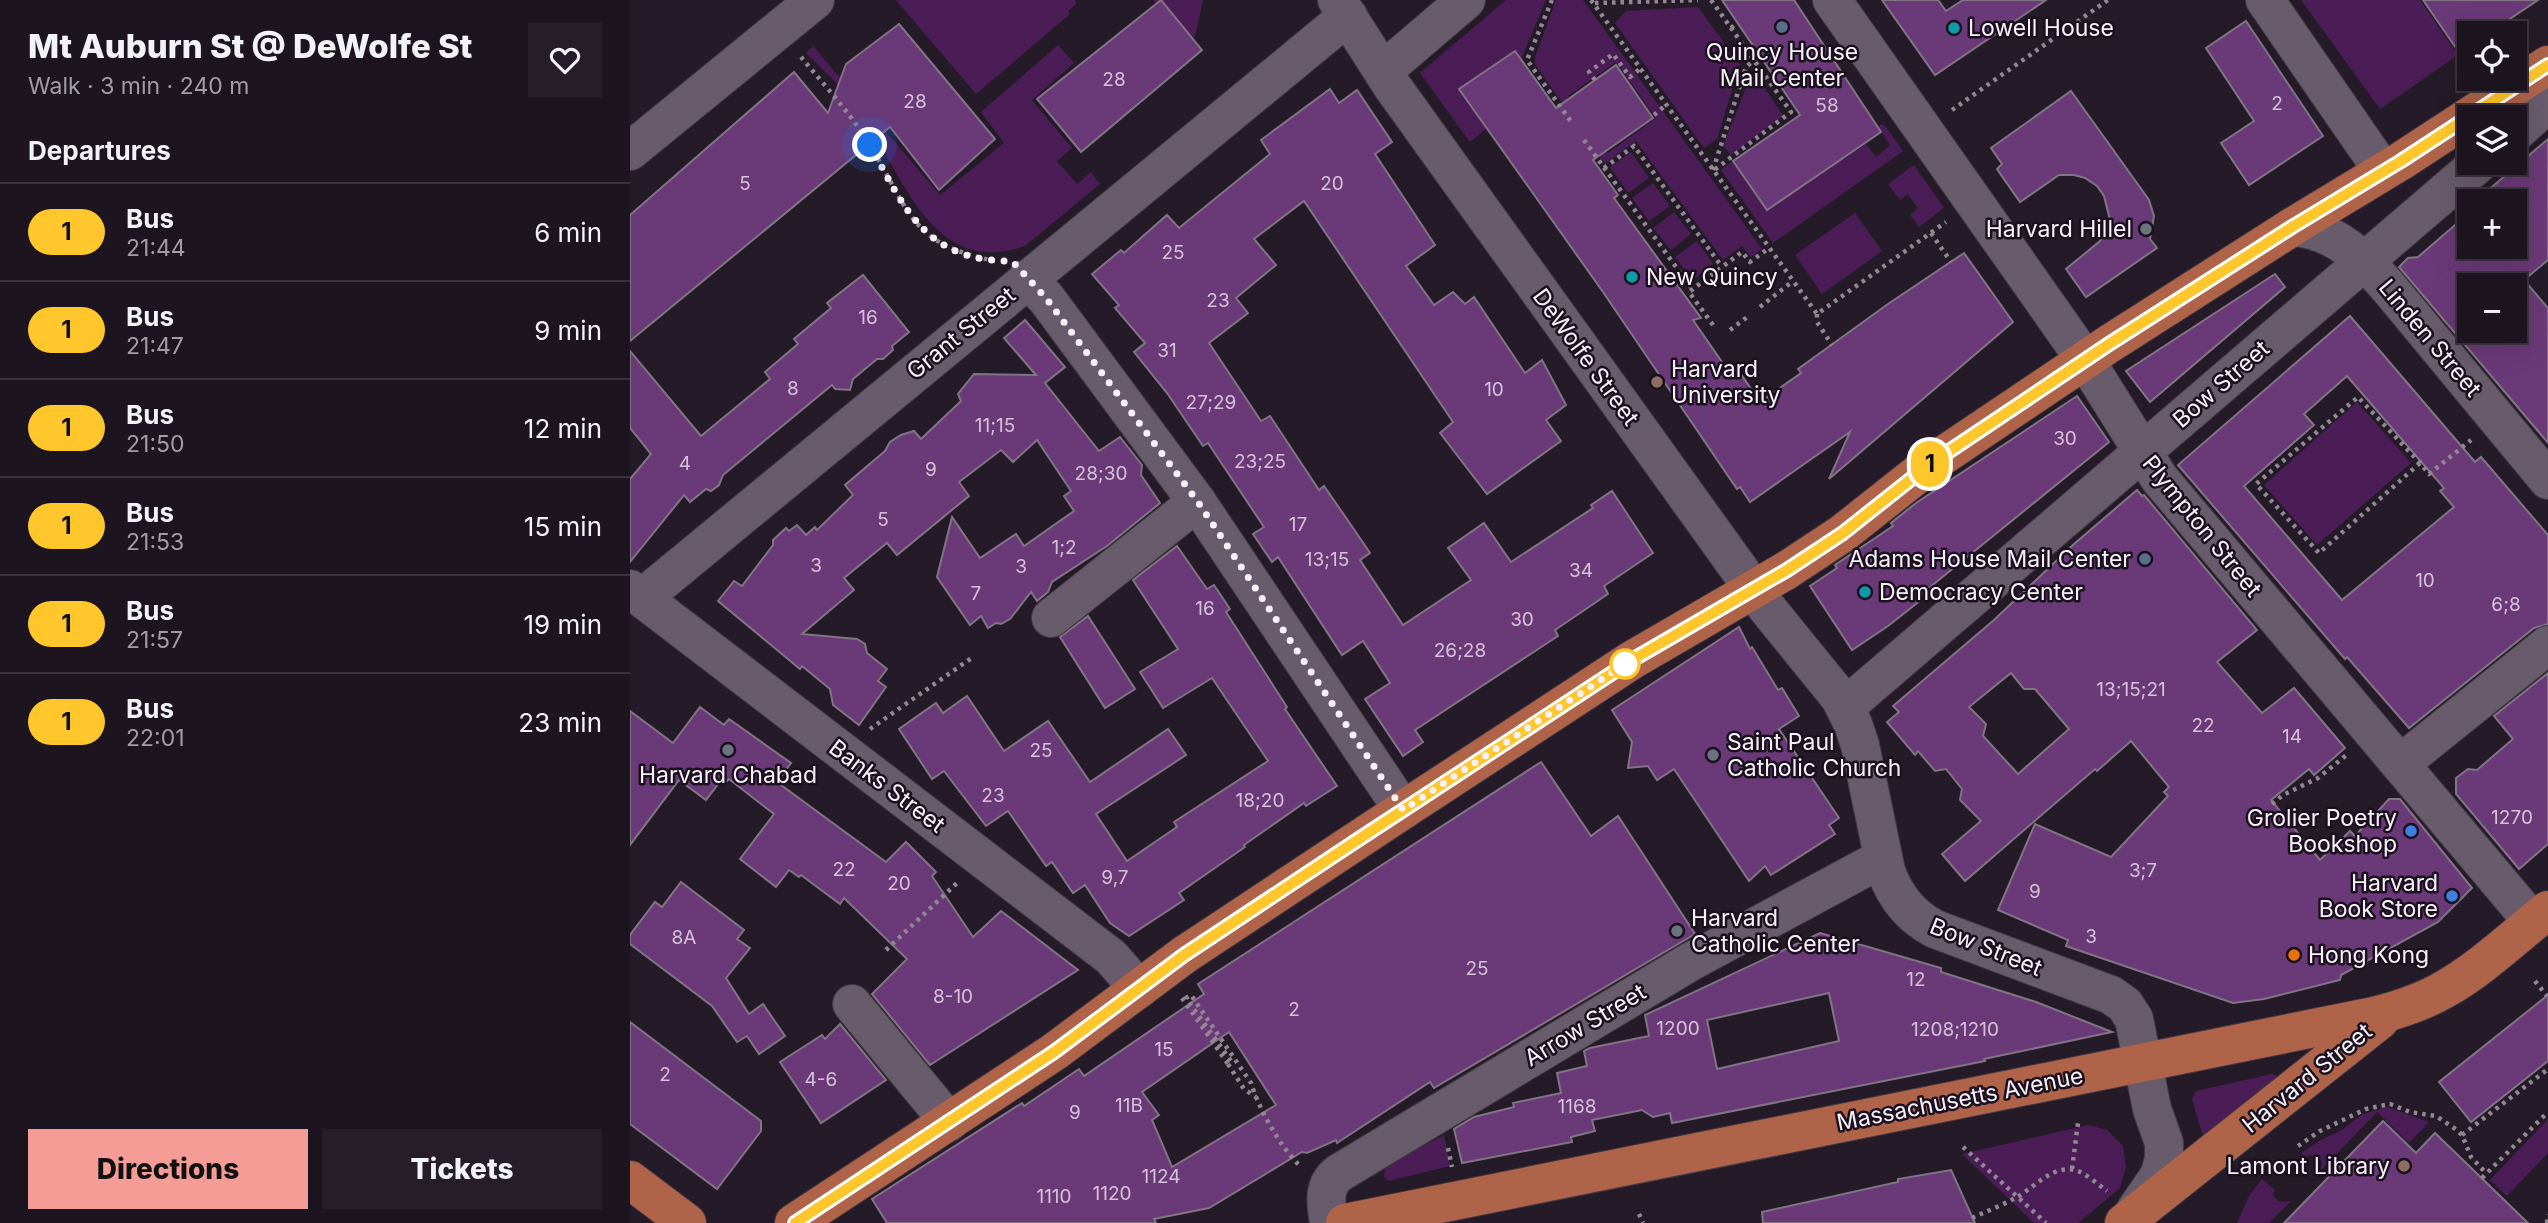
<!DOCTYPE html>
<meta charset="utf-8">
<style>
body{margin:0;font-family:Inter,sans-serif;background:#251d27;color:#f1f3f6;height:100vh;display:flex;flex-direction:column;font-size:26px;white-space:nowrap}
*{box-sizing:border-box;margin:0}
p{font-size:23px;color:#a09ea4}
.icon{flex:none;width:38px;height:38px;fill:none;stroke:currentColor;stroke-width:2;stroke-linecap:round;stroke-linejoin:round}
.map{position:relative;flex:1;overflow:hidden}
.drawer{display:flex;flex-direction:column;background:#1c141e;width:630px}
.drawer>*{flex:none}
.badge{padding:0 14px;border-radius:23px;font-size:24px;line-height:46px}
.buttons{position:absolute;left:1827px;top:21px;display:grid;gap:14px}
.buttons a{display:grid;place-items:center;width:70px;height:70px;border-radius:0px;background:#1c141e;box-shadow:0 7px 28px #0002,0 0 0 2px #3a333c;font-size:35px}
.you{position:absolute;width:35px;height:35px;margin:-18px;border:5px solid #fff;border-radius:50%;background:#1a73e8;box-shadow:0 0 0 10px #1a73e833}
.map>.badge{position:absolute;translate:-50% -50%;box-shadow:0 0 0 4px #fff}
h2{padding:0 28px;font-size:26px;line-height:63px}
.round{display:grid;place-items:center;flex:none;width:74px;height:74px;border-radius:0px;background:#251d27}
.summary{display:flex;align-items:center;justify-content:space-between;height:119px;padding:0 28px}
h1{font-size:33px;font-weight:800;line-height:52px}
.button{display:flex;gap:14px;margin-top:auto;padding:14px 28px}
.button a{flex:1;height:80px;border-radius:0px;background:#f59c96;color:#111;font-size:28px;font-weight:800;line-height:80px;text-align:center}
.button a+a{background:#251d27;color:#f1f3f6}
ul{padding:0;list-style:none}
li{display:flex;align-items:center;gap:21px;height:98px;padding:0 28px;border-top:2px solid #3a333c}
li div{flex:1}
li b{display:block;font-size:26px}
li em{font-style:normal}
li .badge{min-width:77px;font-weight:700;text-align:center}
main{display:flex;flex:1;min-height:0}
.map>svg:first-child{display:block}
</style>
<main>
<section class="drawer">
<div class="summary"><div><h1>Mt Auburn St @ DeWolfe St</h1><p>Walk · 3 min · 240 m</p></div><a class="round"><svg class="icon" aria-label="heart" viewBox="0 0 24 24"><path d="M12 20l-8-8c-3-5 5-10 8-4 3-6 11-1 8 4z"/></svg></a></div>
<h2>Departures</h2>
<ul>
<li><span class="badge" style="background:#ffc72c;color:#111">1</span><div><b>Bus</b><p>21:44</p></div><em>6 min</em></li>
<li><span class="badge" style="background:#ffc72c;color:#111">1</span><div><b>Bus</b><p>21:47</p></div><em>9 min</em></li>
<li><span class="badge" style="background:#ffc72c;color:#111">1</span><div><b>Bus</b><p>21:50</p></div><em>12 min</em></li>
<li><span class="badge" style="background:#ffc72c;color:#111">1</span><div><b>Bus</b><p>21:53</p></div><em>15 min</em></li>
<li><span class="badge" style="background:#ffc72c;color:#111">1</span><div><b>Bus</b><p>21:57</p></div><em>19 min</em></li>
<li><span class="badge" style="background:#ffc72c;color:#111">1</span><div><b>Bus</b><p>22:01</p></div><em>23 min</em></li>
</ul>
<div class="button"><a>Directions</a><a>Tickets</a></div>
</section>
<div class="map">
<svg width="1918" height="1223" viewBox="0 0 1918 1223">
<rect width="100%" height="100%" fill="#251b28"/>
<g fill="#4b1d56" fill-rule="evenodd">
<polygon points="266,0 445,0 446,4 438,11 440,14 346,94"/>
<polygon points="523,0 573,0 566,33 560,43"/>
<polygon points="876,0 916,0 891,59 885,51 829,89 857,128 840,142 790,73"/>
<path d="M926 0H953L1132 249 1121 257 1112 246 1093 260 1006 141 975 164 905 64V57ZM986 62 1026 118 978 153 938 96Z"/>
<polygon points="1671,0 1790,0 1828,55 1750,109"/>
<polygon points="1068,7 1110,65 1087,139 1074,148 985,23 996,11"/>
<path d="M428 45 444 63 402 100 442 148 427 161 447 184 461 172 470 184 395 246C303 279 272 175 234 116 218 92 196 73 176 53L183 46 310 195 374 143 351 112Z"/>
<polygon points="1123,70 1153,116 1101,155 1093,146"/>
<polygon points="1251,124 1255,126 1273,151 1143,243 1091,170 1103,161 1137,210 1207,160 1215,158 1236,144 1246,157 1260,145 1248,127"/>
<polygon points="1001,152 1019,178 998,193 980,167"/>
<polygon points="1284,165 1314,208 1289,227 1280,215 1288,208 1278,194 1270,200 1258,184"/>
<polygon points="1023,183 1040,206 1019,221 1002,198"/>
<polygon points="1044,212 1061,234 1041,250 1023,228"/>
<polygon points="1225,213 1252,251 1192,294 1165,255"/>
<polygon points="1067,241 1083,264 1063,280 1045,257"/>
<polygon points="1727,402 1781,463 1687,545 1634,485"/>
<polygon points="1642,1074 1650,1078 1573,1137 1562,1099 1566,1091"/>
<polygon points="1757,1107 1799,1122 1779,1143 1747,1112 1689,1172 1692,1164 1689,1157 1682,1155 1674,1158 1671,1153 1691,1140 1712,1130 1733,1114"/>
<polygon points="1918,1119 1918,1153 1877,1196 1860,1180"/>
<polygon points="1458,1125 1477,1130 1493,1146 1496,1167 1490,1188 1448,1223 1404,1223 1332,1154"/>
<polygon points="814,1135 820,1166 758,1181 754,1177 755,1166"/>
<path d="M1632 1179 1645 1190 1643 1194C1646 1203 1653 1202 1661 1201L1639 1223H1607L1619 1196Z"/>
</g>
<g fill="#6a3977" stroke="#817485" stroke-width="2" fill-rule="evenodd">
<polygon points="531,0 572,50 451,152 407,99"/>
<polygon points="1092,0 1164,0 1251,132 1137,210 1103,161 1170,115"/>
<polygon points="1252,0 1308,0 1316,11 1333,0 1416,0 1305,75"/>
<polygon points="1793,0 1908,0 1859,33 1839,33 1839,67"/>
<polygon points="1616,21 1693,136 1619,185 1591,143 1624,121 1576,48"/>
<polygon points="269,24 365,139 309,190 260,127 0,341 0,215 164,72 198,113 216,64"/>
<polygon points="885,51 926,108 986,65 1023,118 963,160 988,195 984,198 1071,318 1063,320 1099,372 1106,367 1130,402 1171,373 1168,369 1258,304 1334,253 1383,322 1199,479 1220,432 1120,502 1110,487 1107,489 973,292 829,89"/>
<polygon points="700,89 709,103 727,90 762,142 745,154 805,245 776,266 804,305 823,292 835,304 844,297 895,373 912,360 936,405 916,420 931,441 857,494 810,433 823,422 674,201 624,239 646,265 606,298 618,313 579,343 631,421 640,416 689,490 694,486 719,522 740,553 730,560 773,625 841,580 818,548 854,523 881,562 963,508 961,505 982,491 1023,553 974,586 978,594 925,630 928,636 785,730 793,742 773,756 735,699 760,683 733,641 712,655 648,557 642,562 623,534 634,527 578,443 573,446 537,393 504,352 515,343 485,308 489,305 462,274 491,250 494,253 537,215 549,228 640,154 631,140"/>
<polygon points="1441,91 1519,200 1524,216 1520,239 1527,248 1456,297 1436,269 1470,241 1476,230 1480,220 1474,196 1467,186 1455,178 1444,175 1429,175 1390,202 1367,169 1372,164 1361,148"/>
<path d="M1918 139V260L1894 280 1918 308V443L1769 267 1778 258 1788 257 1839 213V247H1885V201H1850L1855 193ZM1839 285H1885V331H1839Z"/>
<polygon points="1645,274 1655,287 1520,402 1496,371"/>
<polygon points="233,275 279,332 262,346 263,350 253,359 247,359 223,379 220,390 205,389 202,385 93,475 89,485 81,491 76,489 60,502 54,495 0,562 0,479 21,454 0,428 0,351 71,436 140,379 135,372 168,344 164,339 201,308 197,303"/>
<path d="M1720 316 1845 462 1851 457 1918 535V624L1904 628 1779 728 1717 657 1715 659 1548 465ZM1717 376 1814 488 1810 491 1824 507 1712 600 1614 486 1684 425 1674 414Z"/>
<polygon points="395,320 435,367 415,383 469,451 490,437 512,465 511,475 530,503 477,546 422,582 418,592 407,601 401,592 380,619 371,624 366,623 358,628 351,616 340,625 307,577 322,517 350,558 386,534 394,546 444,511 434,496 441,491 407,440 383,462 371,450 329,482 339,496 267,555 257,543 214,578 224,590 172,634 227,639 235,644 237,653 257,669 248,681 256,687 229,725 203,705 200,689 172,666 170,669 88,601 104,581 112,586 143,545 143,540 156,528 159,531 167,525 176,535 185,527 187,530 223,495 215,485 255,451 260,442 271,435 284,431 291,439 331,401 328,394 344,374 406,375 374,338"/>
<polygon points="1447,396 1479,442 1289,596 1291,600 1258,626 1222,650 1180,586 1207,568 1205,565 1263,526 1261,523 1286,503"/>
<path d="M1507 490 1512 496 1514 495 1627 630 1587 662 1632 713 1664 688 1715 748 1684 775 1679 769 1641 800 1690 860 1720 831 1725 836 1759 799H1770L1842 888 1808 922 1711 975 1710 980 1634 999 1603 1003 1436 946 1438 940 1368 910 1405 824 1481 857 1538 796 1534 792 1539 787 1501 741 1467 771 1465 769 1335 881 1312 854 1351 821 1330 800 1332 789 1316 769 1305 771 1288 751 1285 755 1257 722 1269 712 1263 706 1364 620 1444 544ZM1381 673 1394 689H1405L1439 729 1388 774 1353 736 1356 724 1339 707Z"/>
<polygon points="547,546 577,589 584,585 600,609 596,612 657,707 655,709 707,786 676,806 674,803 614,845 615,847 549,893 554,900 499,936 480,923 455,885 443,893 422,862 416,866 378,811 356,826 314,771 302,779 269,729 306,703 313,713 337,696 374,751 418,721 460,782 538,729 556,755 466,814 497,861 547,827 544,822 638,761 582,678 533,708 510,672 548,649 503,580"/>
<polygon points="458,616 505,689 475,708 430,637"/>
<polygon points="1109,627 1120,649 1122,647 1148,690 1152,688 1169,716 1149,729 1209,818 1199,825 1205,834 1141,875 1135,866 1119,881 1044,769 1027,780 1018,766 998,768 1002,742 982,710"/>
<polygon points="1918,673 1918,844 1889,869 1826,794 1826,778 1838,769 1847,770 1883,739 1864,716"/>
<polygon points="70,707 94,725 99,719 161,763 147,782 256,862 276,842 306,872 302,876 343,937 371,911 448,970 300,1065 242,994 277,959 214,898 210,904 171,875 169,877 159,870 146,887 110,859 144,814 99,779 96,782 92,779 76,800 49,780 0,845 0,711 43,743"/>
<path d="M911 762 961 836 988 816 1065 934 804 1088 800 1082 707 1143 706 1140 677 1153 672 1152 579 1208 524 1219 526 1223H257L242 1199 392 1103 394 1106 449 1069 454 1076 574 994 568 984ZM599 1032 646 1105 542 1167 522 1120 529 1115 512 1092Z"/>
<polygon points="51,882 114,930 107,939 120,948 96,978 119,1014 133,1004 155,1036 129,1054 117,1036 107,1042 82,1006 0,944 0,935 25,902 32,907"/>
<path d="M1190 933 1311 968V972L1406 1002 1482 1032 1354 1059 1355 1061 1042 1123 1040 1113 1023 1117 1012 1110 962 1120 965 1131 941 1137 942 1142 832 1163 824 1129 844 1117 884 1107 883 1103 931 1093 927 1073 957 1066 954 1051 960 1048 1019 1036 1015 1015ZM1199 993 1209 1041 1087 1069 1077 1020Z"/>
<polygon points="1918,995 1918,1061 1841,1122 1809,1082"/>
<polygon points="0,1022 131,1121 131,1131 87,1189 0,1124"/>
<polygon points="210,1024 256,1080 191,1123 150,1062 192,1035 195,1039"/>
<polygon points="1753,1121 1786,1153 1805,1133 1898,1223 1654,1223"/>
<polygon points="1321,1170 1345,1223 1133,1223 1132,1212 1268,1182 1268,1179"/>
</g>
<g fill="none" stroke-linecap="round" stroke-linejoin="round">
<g stroke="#413943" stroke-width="40">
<g id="minor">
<path d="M707 0 762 86 1137 608 1210 698 1223 724 1230 745 1256 871C1265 897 1280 916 1305 929L1481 995 1495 1005 1504 1019 1522 1109 1534 1143V1160L1529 1176 1505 1211"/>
<polyline points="1202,0 1456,361 1529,478 1903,922"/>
<polyline points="1635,0 1753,171"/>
<polyline points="753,71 836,0"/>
<polyline points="1885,133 1918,103"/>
<polyline points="0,151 185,0"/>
<path d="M1662 227C1704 229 1732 257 1759 288L1918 480"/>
<polyline points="397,279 416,298 567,502 773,810"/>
<polyline points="0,589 481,957 509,989"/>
<polyline points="12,598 718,16"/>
<polyline points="421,618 567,502"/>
<polyline points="1215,707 1849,163"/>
<polyline points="1770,764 1918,645"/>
<polyline points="222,1004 319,1122"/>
<path d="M699 1223C696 1204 692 1186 709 1173L1060 962 1253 858"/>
</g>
</g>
<g stroke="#413943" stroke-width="40">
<g id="major">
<polyline points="0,1180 57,1223"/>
<polyline points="164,1223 424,1052 554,955 773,810 1002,660 1157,570 1213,533 1299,465 1479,344 1662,227 1771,161 1918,65"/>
<path d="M715 1223 1744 1016C1768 1010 1793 1002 1815 989 1852 968 1884 937 1918 910"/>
<polyline points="1494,1223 1750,1020"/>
</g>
</g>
<g stroke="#918893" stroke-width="4.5" stroke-dasharray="3.5 5" stroke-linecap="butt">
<polyline points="922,0 897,60 942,123"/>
<polyline points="961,0 1187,314 1316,222"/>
<polyline points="1081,0 1161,112 1083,171"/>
<polyline points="965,3 1068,0"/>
<polyline points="1101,28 1107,23"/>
<path d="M171 57C195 86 222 115 241 147 281 213 280 244 365 261"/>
<polyline points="965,80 959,72 983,54 1000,77 1011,68"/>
<polyline points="1322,110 1478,0"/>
<polyline points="1024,115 1036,105"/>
<polyline points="954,140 1062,289"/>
<polyline points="974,168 1004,146 1092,267"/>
<polyline points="1083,170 1116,67 1129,56"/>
<polyline points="1301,233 1321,262"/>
<polyline points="1130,307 1163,281"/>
<polyline points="1187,314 1187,322 1202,345"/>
<polyline points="1083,325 1059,292 1112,252 1120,262 1139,248"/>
<polyline points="1100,330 1120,315"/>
<polyline points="1790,463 1689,553 1626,484 1728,397 1790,463 1799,474 1841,440"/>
<polyline points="240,729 343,657"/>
<polyline points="1642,804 1653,795 1688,778 1719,753"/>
<polyline points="256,950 327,883"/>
<polyline points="1905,981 1917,996"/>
<path d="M552 998 598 1064 601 1061 556 998 561 995 621 1083C629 1109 650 1147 671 1167"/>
<polyline points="598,1064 614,1089 626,1097"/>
<polyline points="1832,1135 1918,1069"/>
<polyline points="1668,1146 1690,1131 1736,1109 1760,1104 1780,1112 1806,1116 1827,1130 1832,1135 1841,1157 1856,1173"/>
<polyline points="1333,1147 1416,1223"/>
<polyline points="818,1148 822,1167"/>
<polyline points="1442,1169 1448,1123"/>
<polyline points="1852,1178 1918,1112"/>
<polyline points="1009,1214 1013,1223"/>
<path d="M1342 1218C1357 1211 1373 1205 1387 1197 1405 1187 1422 1165 1445 1170 1456 1173 1467 1184 1477 1191"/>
<polyline points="1917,1223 1918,1214"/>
</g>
<use href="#minor" stroke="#685b6b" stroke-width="38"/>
<use href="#major" stroke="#af6449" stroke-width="38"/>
</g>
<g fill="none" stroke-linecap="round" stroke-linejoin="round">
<g stroke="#fff" stroke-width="16">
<polyline id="line" points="165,1223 424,1052 554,955 729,839 1002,660 1157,570 1213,533 1300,464 1479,344 1662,227 1771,161 1918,65"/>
</g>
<use href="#line" stroke="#ffc72c" stroke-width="10"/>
<path stroke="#f7f0f9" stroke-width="7" stroke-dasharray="0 12.6" d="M240 145C275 210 297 262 382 261L416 298 568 502 773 810 995 664"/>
</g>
<g fill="#5c6f8a" stroke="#1b111e" stroke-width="2.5">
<circle cx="1152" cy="27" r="7"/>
<circle cx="1515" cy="559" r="7"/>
</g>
<g fill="#0f9aa8" stroke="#1b111e" stroke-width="2.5">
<circle cx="1324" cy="28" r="7"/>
<circle cx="1002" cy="277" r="7"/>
<circle cx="1235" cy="592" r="7"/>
</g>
<g fill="#6b7280" stroke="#1b111e" stroke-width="2.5">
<circle cx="1516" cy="229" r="7"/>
<circle cx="98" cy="750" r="7"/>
<circle cx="1083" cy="755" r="7"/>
<circle cx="1047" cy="931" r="7"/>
</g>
<g fill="#8d6e63" stroke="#1b111e" stroke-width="2.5">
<circle cx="1027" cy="382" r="7"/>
<circle cx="1774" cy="1166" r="7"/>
</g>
<circle fill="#fff" stroke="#ffc72c" stroke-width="3.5" cx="995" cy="664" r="14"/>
<g fill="#3f7fe0" stroke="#1b111e" stroke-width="2.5">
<circle cx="1781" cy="831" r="7"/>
<circle cx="1822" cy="896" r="7"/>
</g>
<circle fill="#e8710a" stroke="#1b111e" stroke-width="2.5" cx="1664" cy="955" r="7"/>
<g text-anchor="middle" stroke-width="5" stroke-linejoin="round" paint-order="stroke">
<g font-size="19" fill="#d4c2d8">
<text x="484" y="86">28</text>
<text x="285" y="108">28</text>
<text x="1647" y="110">2</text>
<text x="1197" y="112">58</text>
<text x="115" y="190">5</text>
<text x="702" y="190">20</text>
<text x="543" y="259">25</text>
<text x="588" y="307">23</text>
<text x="238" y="324">16</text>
<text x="537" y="357">31</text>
<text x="163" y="395">8</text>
<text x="864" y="396">10</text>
<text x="581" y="409">27;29</text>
<text x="365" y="432">11;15</text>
<text x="1435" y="445">30</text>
<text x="630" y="468">23;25</text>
<text x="55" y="470">4</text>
<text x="301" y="476">9</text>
<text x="471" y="480">28;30</text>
<text x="253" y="526">5</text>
<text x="668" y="531">17</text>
<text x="434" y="554">1;2</text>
<text x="697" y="566">13;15</text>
<text x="186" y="572">3</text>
<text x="391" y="573">3</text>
<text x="951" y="577">34</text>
<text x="1795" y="587">10</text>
<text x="346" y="600">7</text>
<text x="1876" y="611">6;8</text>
<text x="575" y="615">16</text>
<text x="892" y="626">30</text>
<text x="830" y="657">26;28</text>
<text x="1501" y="696">13;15;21</text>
<text x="1573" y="732">22</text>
<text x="1662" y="743">14</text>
<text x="411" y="757">25</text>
<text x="363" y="802">23</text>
<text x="630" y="807">18;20</text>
<text x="1882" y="824">1270</text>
<text x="214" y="876">22</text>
<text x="1513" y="877">3;7</text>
<text x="485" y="884">9,7</text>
<text x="269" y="890">20</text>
<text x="1405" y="898">9</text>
<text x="1461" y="943">3</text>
<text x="54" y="944">8A</text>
<text x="847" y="975">25</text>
<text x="1286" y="986">12</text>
<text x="323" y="1003">8-10</text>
<text x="664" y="1016">2</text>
<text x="1048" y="1035">1200</text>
<text x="1325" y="1036">1208;1210</text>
<text x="534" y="1056">15</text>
<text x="35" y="1081">2</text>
<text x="191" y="1086">4-6</text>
<text x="499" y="1112">11B</text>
<text x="947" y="1113">1168</text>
<text x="445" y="1119">9</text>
<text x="531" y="1183">1124</text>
<text x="482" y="1200">1120</text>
<text x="424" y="1203">1110</text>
</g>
<g font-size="23" fill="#f7f0f9" stroke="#1b111e" text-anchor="start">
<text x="1338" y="36">Lowell House</text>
<text x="1152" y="60" text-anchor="middle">Quincy House<tspan x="1152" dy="26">Mail Center</tspan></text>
<text x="1502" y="237" text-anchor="end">Harvard Hillel</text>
<text x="1016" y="285">New Quincy</text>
<text x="1041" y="377">Harvard<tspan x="1041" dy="26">University</tspan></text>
<text x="1501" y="567" text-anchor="end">Adams House Mail Center</text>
<text x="1249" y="600">Democracy Center</text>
<text x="1097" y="750">Saint Paul<tspan x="1097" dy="26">Catholic Church</tspan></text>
<text x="98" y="783" text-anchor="middle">Harvard Chabad</text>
<text x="1767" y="826" text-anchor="end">Grolier Poetry<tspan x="1767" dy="26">Bookshop</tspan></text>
<text x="1808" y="891" text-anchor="end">Harvard<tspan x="1808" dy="26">Book Store</tspan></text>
<text x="1061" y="926">Harvard<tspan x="1061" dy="26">Catholic Center</tspan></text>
<text x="1678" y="963">Hong Kong</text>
<text x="1760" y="1174" text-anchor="end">Lamont Library</text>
</g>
<g font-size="23" fill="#f7f0f9" stroke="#1b111e">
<text transform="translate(331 333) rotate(-39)" y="8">Grant Street</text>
<text transform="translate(1800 338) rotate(50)" y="8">Linden Street</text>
<text transform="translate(956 357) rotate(54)" y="8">DeWolfe Street</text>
<text transform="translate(1591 384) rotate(-41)" y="8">Bow Street</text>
<text transform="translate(1572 526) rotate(51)" y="8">Plympton Street</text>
<text transform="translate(257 786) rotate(37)" y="8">Banks Street</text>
<text transform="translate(1356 947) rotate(22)" y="8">Bow Street</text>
<text transform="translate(955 1025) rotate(-31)" y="8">Arrow Street</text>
<text transform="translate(1677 1078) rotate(-39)" y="8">Harvard Street</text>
<text transform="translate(1330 1099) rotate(-11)" y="8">Massachusetts Avenue</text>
</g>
</g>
</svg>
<div class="buttons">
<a><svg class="icon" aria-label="locate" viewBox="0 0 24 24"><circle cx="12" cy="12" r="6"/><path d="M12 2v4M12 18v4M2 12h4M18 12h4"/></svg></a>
<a><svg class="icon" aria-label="layers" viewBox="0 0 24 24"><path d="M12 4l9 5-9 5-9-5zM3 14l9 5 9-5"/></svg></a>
<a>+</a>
<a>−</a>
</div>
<div class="you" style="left:240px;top:145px"></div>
<b class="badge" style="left:1300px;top:464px;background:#ffc72c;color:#111">1</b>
</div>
</main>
